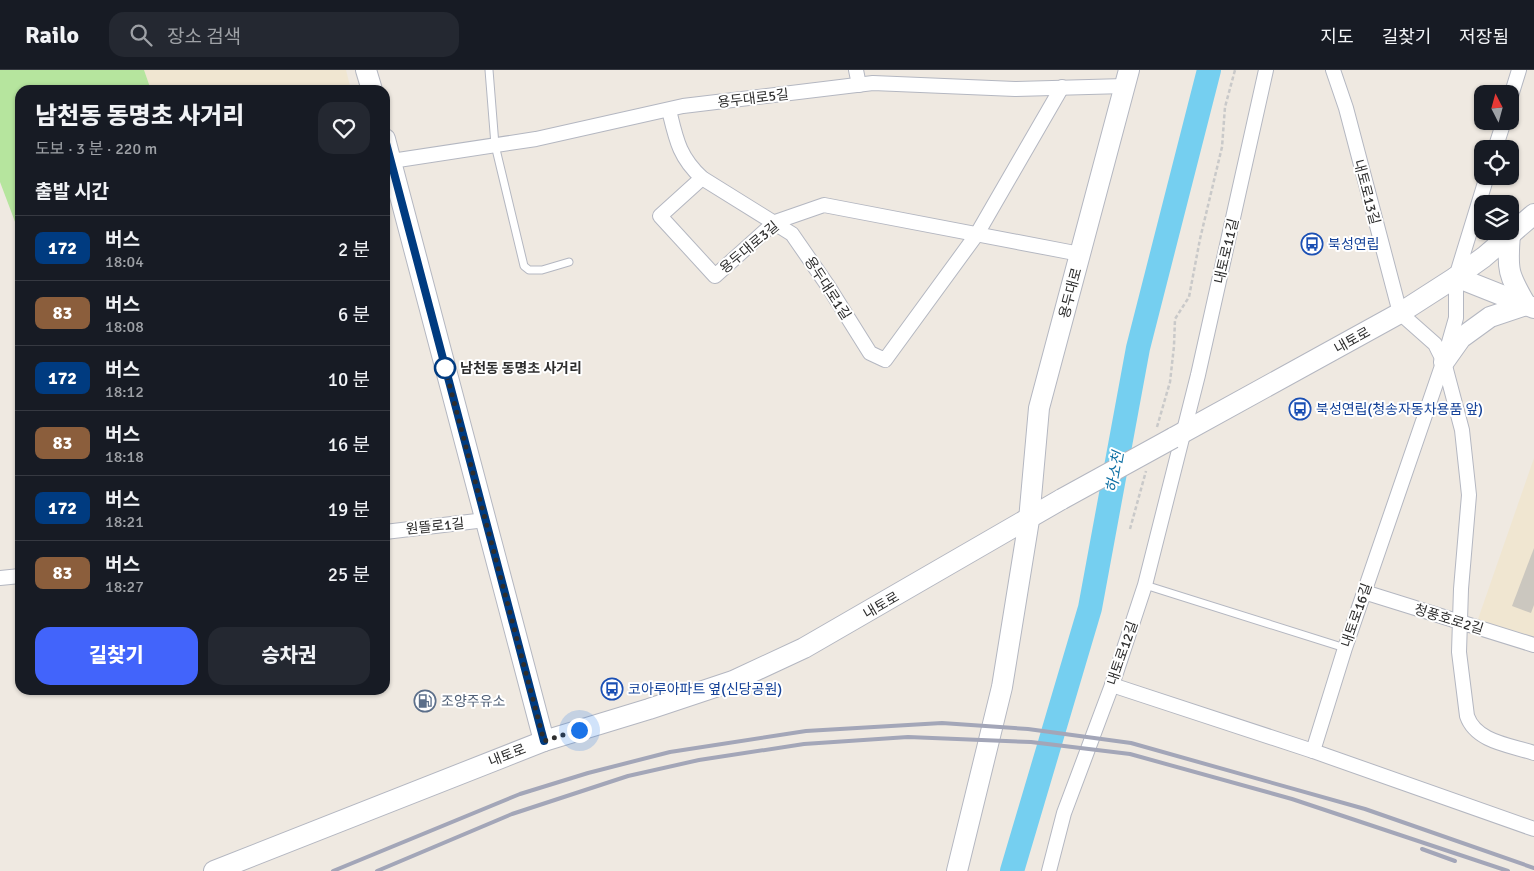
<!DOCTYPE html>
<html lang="ko">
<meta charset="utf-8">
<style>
body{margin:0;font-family:Signika,"Noto Sans KR",sans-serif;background:#242831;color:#f1f3f6;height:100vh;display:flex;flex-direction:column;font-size:19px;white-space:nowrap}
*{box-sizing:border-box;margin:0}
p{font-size:16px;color:#9ea1a6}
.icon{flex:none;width:28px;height:28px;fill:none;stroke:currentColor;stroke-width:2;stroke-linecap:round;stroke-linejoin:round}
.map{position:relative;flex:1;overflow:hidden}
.panel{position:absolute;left:15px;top:15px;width:375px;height:610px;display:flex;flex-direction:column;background:#171b24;border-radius:15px;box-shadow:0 1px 4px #0004}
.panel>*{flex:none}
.badge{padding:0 10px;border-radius:8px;font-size:18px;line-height:32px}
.needle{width:32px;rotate:354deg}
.buttons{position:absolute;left:1474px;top:15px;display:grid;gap:10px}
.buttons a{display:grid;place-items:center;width:45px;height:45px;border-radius:10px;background:#171b24;box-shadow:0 1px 4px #0004;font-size:25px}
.you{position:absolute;width:25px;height:25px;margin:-12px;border:4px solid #fff;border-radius:50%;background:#1a73e8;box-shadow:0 0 0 8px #1a73e833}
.map>.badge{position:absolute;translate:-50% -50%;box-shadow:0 0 0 2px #fff}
h2{padding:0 20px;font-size:19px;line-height:45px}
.round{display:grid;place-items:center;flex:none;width:52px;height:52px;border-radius:15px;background:#242831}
.head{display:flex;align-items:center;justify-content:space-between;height:85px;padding:0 20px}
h1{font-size:24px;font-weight:800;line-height:38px}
.primary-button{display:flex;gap:10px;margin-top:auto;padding:10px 20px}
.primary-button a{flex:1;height:58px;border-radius:15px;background:#4264fb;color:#fff;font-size:20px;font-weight:800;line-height:58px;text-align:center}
.primary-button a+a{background:#242831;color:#f1f3f6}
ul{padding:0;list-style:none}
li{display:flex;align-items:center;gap:15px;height:65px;padding:0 20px;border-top:1px solid #363941}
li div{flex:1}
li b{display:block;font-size:19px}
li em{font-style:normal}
li .badge{min-width:55px;font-weight:700;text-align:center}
header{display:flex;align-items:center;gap:30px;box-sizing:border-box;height:70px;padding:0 25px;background:#171b24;border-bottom:1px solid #363941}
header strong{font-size:24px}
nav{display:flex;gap:28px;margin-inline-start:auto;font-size:18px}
.search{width:350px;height:45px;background:#242831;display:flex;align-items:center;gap:12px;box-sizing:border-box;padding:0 18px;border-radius:15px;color:#9ea1a6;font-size:19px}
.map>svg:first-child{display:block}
</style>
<header>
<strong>Railo</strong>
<div class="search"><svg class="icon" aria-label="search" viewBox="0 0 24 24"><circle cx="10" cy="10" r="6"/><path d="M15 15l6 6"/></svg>장소 검색</div>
<nav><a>지도</a><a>길찾기</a><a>저장됨</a></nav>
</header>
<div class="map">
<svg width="1534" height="801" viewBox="0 0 1534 801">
<rect width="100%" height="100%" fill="#efe9e1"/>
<g fill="#f0e6d1">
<polygon points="144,0 346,0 351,20 151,20"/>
<polygon points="1534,388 1534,572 1476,555"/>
</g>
<polygon fill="#b6e59e" points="0,0 144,0 151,20 20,20 20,165 0,112"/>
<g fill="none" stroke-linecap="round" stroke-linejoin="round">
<polyline stroke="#75cff0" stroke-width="24" points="1012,801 1090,538 1138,278 1209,0"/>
</g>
<polygon fill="#cbc7bf" points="1534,478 1534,535 1531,543 1512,536"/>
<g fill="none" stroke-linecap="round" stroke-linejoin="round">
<g stroke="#b4b7c1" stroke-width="9">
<g id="lane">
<polyline points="489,0 495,75 524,196 529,200 542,200 569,192"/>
<polyline points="1145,515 1345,578"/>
</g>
</g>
<g stroke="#b4b7c1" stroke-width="16">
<g id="street">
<polyline points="856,0 859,15"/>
<path d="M1333 0 1346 38 1400 243 1435 274 1444 292 1462 360 1469 425 1461 519 1459 582 1467 646C1476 672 1510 675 1534 683"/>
<polyline points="1510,29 1519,0"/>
<path d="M669 40C676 69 679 87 702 108L792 164 828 216 870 283 885 290 977 164 1062 17"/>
<polyline points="1495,79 1504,51"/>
<polyline points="385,92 536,69 683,36 873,13 1015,19 1125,16"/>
<polyline points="702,108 660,146 715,206 775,152 824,135 1080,184"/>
<polyline points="385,462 485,450"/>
<polyline points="0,508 20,506"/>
<polyline points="1364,522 1534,575"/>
<polyline points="1112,615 1313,681 1345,578 1444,290 1456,248 1456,207 1487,106"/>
<polyline points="1313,681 1534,759"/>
<polyline points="1049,801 1064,743 1112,615 1145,515 1198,305 1266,0"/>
</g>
</g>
<g stroke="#b4b7c1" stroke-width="22">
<g id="secondary">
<polyline points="366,0 372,20"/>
<polyline points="385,69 544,671"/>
<polyline points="1456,207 1484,187 1534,144"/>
<path d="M1444 292 1461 268 1490 247 1526 235C1508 204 1507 201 1510 164"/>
<polyline points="1173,368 1400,243 1456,207 1534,238"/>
<polyline points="214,801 544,671 649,639 733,611 804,578 1062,429"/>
<polyline points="957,801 1002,617 1029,450 1039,338 1129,0"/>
</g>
</g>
<g stroke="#c9c9c9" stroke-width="2.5" stroke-dasharray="4 2.5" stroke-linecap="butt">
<polyline points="1157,357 1170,312 1174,276 1175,249 1189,227 1200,169 1222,77 1225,37 1235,0"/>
<polyline points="1130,459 1146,401"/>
</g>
<use href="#lane" stroke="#fff" stroke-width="7"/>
<use href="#street" stroke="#fff" stroke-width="14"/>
<use href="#secondary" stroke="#fff" stroke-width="20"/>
<g stroke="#a3a6b8" stroke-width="4">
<polyline points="1422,779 1455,791"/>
<polyline points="333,801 520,724 588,703 670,682 806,661 942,653 1028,659 1131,673 1365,739 1534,798"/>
<polyline points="377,801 512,744 628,706 699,690 804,674 908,667 1031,672 1130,684 1292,729 1508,801"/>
</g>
<g stroke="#b4b7c1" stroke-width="22" stroke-linecap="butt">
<polyline id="secondary-bridge" points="1062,429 1173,368"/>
</g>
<use href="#secondary-bridge" stroke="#fff" stroke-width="20"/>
</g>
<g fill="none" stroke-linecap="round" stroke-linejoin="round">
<g stroke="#fff" stroke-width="11">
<polyline id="line" points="385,69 544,671"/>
</g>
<use href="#line" stroke="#003b80" stroke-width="8"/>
<polyline stroke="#2e2e2e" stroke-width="5" stroke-dasharray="0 9" points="445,298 444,294 544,671 579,660"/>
</g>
<defs>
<g id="bus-ring" transform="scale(1.125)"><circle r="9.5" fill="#fff" stroke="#1a4fb4" stroke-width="1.5"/><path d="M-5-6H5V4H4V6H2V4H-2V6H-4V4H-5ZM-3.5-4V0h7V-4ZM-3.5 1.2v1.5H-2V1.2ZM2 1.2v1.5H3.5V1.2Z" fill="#1a4fb4"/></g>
<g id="fuel-ring" transform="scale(1.125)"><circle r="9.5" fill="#fff" stroke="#5c6f8a" stroke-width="1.5"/><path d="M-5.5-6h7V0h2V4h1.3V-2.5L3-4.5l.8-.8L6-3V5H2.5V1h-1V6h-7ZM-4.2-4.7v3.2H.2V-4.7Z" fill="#5c6f8a"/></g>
</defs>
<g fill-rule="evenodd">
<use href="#bus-ring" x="1312" y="174"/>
<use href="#bus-ring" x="1300" y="339"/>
<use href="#bus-ring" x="612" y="619"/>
<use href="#fuel-ring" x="425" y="631"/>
</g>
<circle fill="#fff" stroke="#003b80" stroke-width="2.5" cx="445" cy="298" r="10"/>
<g text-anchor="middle" stroke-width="4" stroke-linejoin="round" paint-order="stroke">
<g font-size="14" fill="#2e2e2e" stroke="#fff">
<text transform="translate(753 28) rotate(-7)" y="5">용두대로5길</text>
<text transform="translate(1367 122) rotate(75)" y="5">내토로13길</text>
<text transform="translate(749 177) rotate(-40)" y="5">용두대로3길</text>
<text transform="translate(1226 181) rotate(-77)" y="5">내토로11길</text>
<text transform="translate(828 218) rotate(57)" y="5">용두대로1길</text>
<text transform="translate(1070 223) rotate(-75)" y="5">용두대로</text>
<text transform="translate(1352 270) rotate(-29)" y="5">내토로</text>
<text transform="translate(435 456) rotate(-6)" y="5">원뜰로1길</text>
<text transform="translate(881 535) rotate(-30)" y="5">내토로</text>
<text transform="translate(1356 545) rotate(-71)" y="5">내토로16길</text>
<text transform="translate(1449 549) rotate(17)" y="5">청풍호로2길</text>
<text transform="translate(1122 583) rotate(-71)" y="5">내토로12길</text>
<text transform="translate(507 685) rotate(-21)" y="5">내토로</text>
</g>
<g font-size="14" fill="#164399" stroke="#fff" text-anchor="start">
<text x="1328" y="179">북성연립</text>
<text x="1316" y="344">북성연립(청송자동차용품 앞)</text>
<text x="628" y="624">코아루아파트 옆(신당공원)</text>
</g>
<g font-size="14" font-weight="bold" fill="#2e2e2e" stroke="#fff" text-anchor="start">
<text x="460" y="303">남천동 동명초 사거리</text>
</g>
<g font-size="14" fill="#4e5e75" stroke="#fff" text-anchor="start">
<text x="441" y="636">조양주유소</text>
</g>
<g font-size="15" font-style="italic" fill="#0d6fa3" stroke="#fff">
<text transform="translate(1115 402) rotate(-80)" y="5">하소천</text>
</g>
</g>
</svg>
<div class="buttons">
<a><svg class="needle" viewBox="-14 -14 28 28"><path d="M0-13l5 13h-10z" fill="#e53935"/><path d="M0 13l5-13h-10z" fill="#9ea1a6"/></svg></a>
<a><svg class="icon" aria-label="locate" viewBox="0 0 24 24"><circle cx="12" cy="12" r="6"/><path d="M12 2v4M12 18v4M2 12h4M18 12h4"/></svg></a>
<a><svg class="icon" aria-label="layers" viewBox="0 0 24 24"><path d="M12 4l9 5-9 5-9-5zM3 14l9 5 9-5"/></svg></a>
</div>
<div class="you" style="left:579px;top:660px"></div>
<section class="panel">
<div class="head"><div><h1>남천동 동명초 사거리</h1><p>도보 · 3 분 · 220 m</p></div><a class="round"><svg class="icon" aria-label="heart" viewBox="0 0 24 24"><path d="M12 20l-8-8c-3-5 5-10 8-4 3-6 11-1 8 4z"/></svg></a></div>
<h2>출발 시간</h2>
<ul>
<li><span class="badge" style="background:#003b80;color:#fff">172</span><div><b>버스</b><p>18:04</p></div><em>2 분</em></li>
<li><span class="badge" style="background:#8b5e3c;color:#fff">83</span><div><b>버스</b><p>18:08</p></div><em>6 분</em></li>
<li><span class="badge" style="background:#003b80;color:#fff">172</span><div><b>버스</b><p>18:12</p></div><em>10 분</em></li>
<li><span class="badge" style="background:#8b5e3c;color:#fff">83</span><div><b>버스</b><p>18:18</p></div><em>16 분</em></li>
<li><span class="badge" style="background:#003b80;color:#fff">172</span><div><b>버스</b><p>18:21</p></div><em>19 분</em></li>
<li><span class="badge" style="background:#8b5e3c;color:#fff">83</span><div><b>버스</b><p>18:27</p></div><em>25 분</em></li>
</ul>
<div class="primary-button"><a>길찾기</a><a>승차권</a></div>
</section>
</div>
